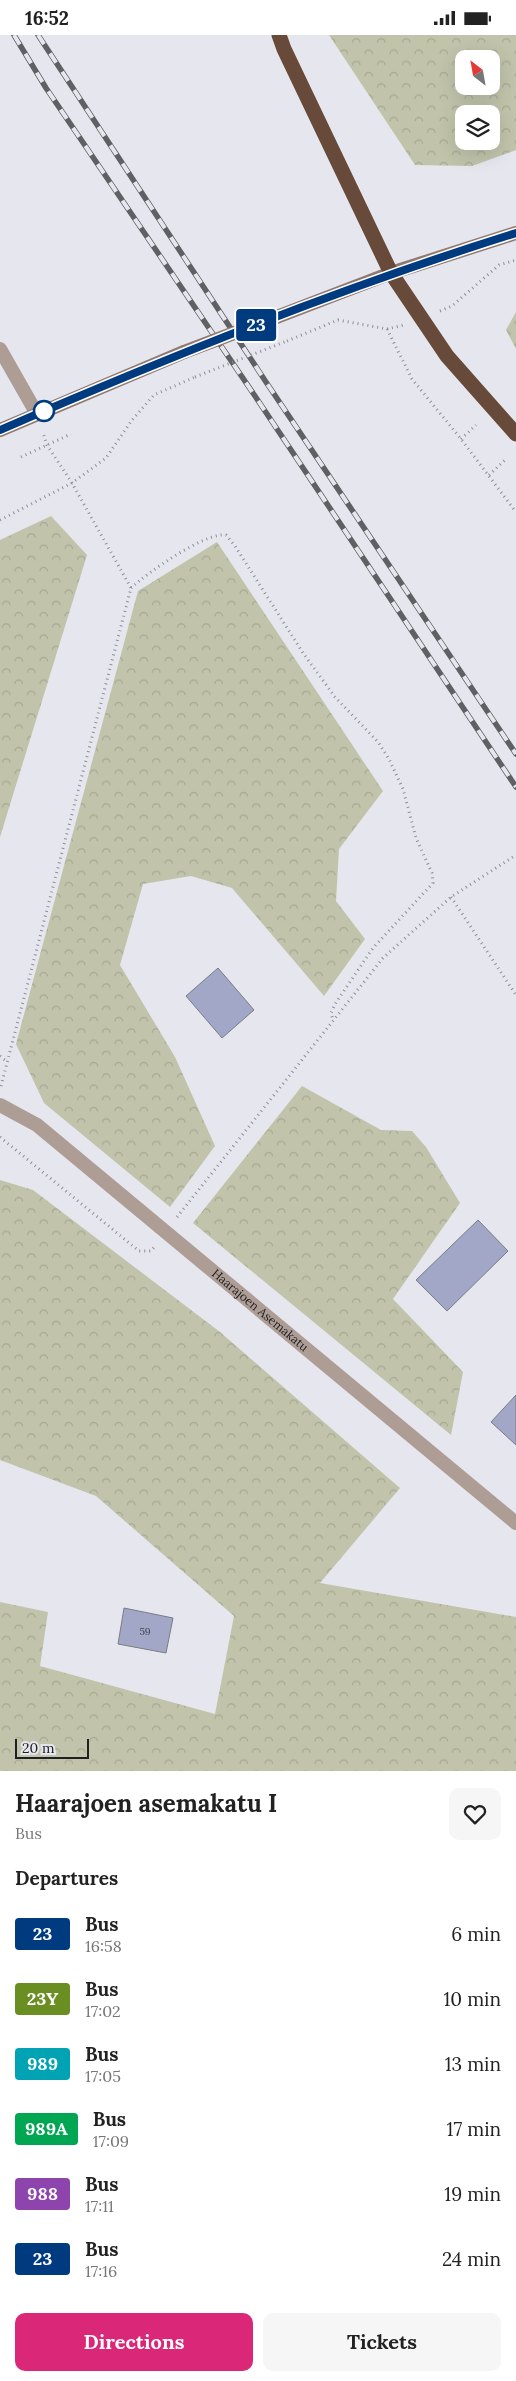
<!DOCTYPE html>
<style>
body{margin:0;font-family:Lora,serif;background:#f6f6f6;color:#222;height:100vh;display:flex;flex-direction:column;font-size:19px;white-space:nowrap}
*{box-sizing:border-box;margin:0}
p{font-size:16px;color:#767676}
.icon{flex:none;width:28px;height:28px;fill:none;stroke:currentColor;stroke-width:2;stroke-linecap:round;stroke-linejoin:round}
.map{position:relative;height:1736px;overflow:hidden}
.sheet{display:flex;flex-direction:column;background:#fff;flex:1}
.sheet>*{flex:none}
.badge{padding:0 10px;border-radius:4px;font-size:18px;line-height:32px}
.needle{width:32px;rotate:329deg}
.tools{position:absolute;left:455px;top:15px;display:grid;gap:10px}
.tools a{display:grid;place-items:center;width:45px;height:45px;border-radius:10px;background:#fff;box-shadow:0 5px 20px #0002;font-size:25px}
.scale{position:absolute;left:15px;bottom:12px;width:74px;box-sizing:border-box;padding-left:5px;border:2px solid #202023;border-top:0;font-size:14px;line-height:18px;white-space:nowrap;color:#202023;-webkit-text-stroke:4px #e6e6ee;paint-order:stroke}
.map>.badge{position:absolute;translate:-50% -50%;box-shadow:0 0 0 2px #fff}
h2{padding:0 15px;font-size:19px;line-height:45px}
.round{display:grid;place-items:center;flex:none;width:52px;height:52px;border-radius:10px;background:#f6f6f6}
.headline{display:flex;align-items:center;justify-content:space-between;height:85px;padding:0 15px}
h1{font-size:24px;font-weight:700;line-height:38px}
.button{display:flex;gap:10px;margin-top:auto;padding:10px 15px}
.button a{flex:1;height:58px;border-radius:10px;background:#db2777;color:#fff;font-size:20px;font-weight:700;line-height:58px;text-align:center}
.button a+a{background:#f6f6f6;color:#222}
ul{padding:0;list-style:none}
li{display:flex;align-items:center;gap:15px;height:65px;padding:0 15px}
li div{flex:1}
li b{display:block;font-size:19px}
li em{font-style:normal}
li .badge{min-width:55px;font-weight:700;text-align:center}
.status{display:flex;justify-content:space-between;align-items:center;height:35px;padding:0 25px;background:#fff;direction:ltr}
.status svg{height:14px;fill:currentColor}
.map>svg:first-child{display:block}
</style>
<div class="status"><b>16:52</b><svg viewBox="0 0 49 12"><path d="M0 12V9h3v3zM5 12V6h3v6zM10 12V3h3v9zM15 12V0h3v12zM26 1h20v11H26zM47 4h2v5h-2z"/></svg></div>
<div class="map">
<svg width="516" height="1736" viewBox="0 0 516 1736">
<defs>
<pattern id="forest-crowns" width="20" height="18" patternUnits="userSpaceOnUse" patternTransform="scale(1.25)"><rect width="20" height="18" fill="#c1c4ab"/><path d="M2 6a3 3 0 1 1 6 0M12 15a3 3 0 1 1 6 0" fill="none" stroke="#a6a893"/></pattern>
</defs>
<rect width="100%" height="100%" fill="#e6e6ee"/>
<g fill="url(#forest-crowns)" fill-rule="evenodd">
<path d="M329 0H516V115L472 131 415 130ZM464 24H491V51H464ZM464 79H491V106H464Z"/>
<polygon points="516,277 516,314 506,295"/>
<polygon points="51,481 87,520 0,802 0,505"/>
<polygon points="217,507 383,756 339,814 336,866 365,904 324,961 232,853 191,841 143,849 120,930 175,1022 215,1111 170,1172 44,1068 16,1009 138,556"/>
<polygon points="302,1051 381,1095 412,1096 426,1112 460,1168 393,1264 463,1337 451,1400 193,1188"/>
<polygon points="0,1145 33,1155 220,1297 400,1453 320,1548 516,1582 516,1736 0,1736 0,1567 48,1577 40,1631 215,1679 234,1581 96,1461 0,1425"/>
</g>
<g fill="#a2a6c7" stroke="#7c7c84">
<polygon points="218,933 254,975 222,1003 186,961"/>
<polygon points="478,1185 508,1216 447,1276 416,1245"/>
<polygon points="516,1360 516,1410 491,1387"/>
<polygon points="124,1573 173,1583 166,1618 118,1609"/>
</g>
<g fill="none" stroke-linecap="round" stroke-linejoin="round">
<g stroke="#8f8f95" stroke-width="3" stroke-dasharray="1 4" stroke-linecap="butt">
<polyline points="440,276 452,271 499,230 516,225"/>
<polyline points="387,294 412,344 461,404 516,477"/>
<polyline points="287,306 338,285 387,294 404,290"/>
<polyline points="461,404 476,390"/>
<polyline points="21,422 71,399"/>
<polyline points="489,440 505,425"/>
<polyline points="0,485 72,448 106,423 132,385 154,360 195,342"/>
<path d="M131 553C147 538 205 497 226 500L235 511 303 618 335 662 378 707 389 724 403 754 416 803 432 838 433 848 373 913 335 969 331 978 333 985"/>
<polyline points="451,862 516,960"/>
<polyline points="0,1021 7,1027"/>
<polyline points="1,1051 131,553 72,448 47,410 43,397"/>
<polyline points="0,1102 139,1216 151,1216 155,1211"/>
<polyline points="177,1182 383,923 451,862 516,820"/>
</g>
<g stroke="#ad9d95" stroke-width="14">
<polyline points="0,314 37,379"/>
<path id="s1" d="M0 1070 37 1090 516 1488"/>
</g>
<g stroke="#90796e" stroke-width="14">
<polyline points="274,283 391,238 516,198"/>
<polyline points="0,395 184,317"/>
</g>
<polyline stroke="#684a3a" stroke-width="15" points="279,0 284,14 391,238 447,321 516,399"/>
<g stroke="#606064" stroke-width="5.5">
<g id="rail">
<polyline points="14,0 46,53 255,361 516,752"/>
<polyline points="38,0 266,347 516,719"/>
</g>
</g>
<use href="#rail" stroke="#e6e6ee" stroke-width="4" stroke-dasharray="11" stroke-linecap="butt"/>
<polyline stroke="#8f8f95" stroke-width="3" stroke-dasharray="1 4" stroke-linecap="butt" points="195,342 287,306"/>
<polyline stroke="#90796e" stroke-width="14" points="184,317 274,283"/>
</g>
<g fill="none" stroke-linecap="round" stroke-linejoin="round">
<g stroke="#fff" stroke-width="11">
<path id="line" d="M0 395C169 322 340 253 516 198"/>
</g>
<use href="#line" stroke="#003b80" stroke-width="8"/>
</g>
<circle fill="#fff" stroke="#003b80" stroke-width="2.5" cx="44" cy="376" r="10"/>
<g text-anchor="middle" stroke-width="4.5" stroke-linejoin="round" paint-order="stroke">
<g font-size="10" fill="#40424c">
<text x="145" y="1600">59</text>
</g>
<g font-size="12" fill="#202023" stroke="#e6e6ee">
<text dy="4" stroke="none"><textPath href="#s1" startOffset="332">Haarajoen Asemakatu</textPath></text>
</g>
</g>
</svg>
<div class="tools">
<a><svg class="needle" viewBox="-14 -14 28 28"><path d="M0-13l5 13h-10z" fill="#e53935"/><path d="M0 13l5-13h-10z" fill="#767676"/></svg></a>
<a><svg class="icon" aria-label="layers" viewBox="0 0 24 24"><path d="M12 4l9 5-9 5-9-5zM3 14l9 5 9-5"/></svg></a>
</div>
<div class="scale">20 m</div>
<b class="badge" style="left:256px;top:290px;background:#003b80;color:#fff">23</b>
</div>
<section class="sheet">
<div class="headline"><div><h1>Haarajoen asemakatu I</h1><p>Bus</p></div><a class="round"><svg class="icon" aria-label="heart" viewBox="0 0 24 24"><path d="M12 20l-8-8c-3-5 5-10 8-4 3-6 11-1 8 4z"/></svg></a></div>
<h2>Departures</h2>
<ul>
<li><span class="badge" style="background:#003b80;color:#fff">23</span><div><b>Bus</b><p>16:58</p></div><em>6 min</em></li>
<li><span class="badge" style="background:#6b8e23;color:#fff">23Y</span><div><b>Bus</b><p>17:02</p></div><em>10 min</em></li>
<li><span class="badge" style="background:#00a3b4;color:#fff">989</span><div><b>Bus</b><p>17:05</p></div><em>13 min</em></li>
<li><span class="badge" style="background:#00a651;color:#fff">989A</span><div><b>Bus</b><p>17:09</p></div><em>17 min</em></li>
<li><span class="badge" style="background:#8e44ad;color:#fff">988</span><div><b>Bus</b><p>17:11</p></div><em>19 min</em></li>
<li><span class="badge" style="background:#003b80;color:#fff">23</span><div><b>Bus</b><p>17:16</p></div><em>24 min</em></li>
</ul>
<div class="button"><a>Directions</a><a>Tickets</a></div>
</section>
